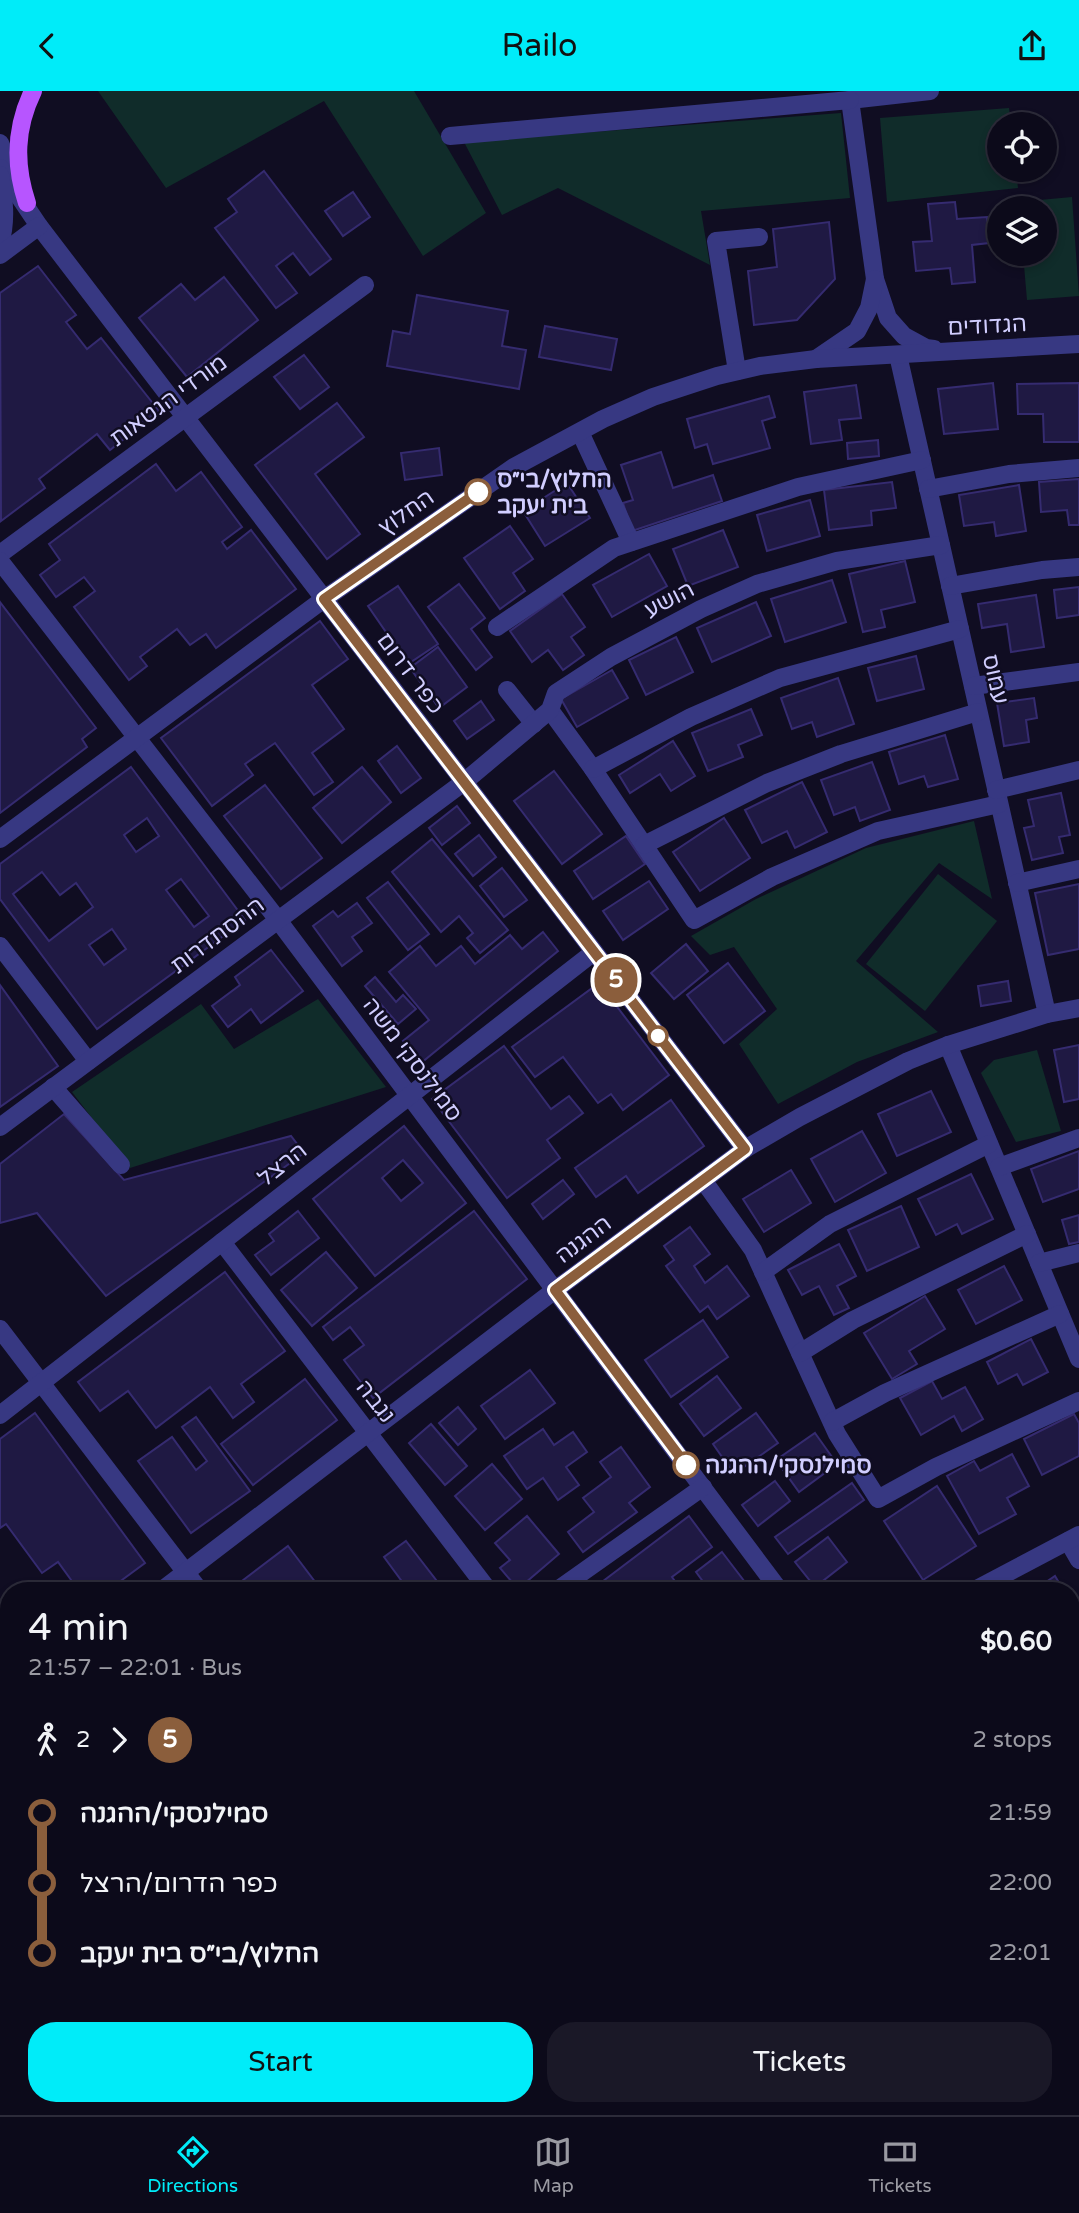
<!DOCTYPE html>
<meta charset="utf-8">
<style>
body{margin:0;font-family:"Varela Round",Heebo,sans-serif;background:#1a1827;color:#f1f3f6;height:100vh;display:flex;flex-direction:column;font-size:26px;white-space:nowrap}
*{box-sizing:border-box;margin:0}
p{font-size:23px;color:#9a9aa2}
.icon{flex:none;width:38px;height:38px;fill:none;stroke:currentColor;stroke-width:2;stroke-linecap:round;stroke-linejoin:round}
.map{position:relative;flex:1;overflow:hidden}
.details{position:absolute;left:0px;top:1491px;width:1080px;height:534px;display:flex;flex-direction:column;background:#0c0a1a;border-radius:28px 28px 0 0;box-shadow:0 4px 10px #0003,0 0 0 2px #2c2b39}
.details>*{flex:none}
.badge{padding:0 14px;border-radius:23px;font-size:24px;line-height:46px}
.tools{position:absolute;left:987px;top:21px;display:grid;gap:14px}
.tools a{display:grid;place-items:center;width:70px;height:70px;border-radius:50%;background:#0c0a1a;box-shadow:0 4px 10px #0003,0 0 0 2px #2c2b39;font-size:35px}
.map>.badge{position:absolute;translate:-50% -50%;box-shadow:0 0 0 4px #fff}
.legs{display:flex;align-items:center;gap:10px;height:77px;padding:0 28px;font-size:23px}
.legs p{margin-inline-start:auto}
.overview{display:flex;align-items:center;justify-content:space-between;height:119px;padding:0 28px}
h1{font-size:38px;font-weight:600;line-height:52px}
.cta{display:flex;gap:14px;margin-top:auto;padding:14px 28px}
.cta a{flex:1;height:80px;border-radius:28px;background:#00ecf9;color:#111;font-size:28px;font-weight:600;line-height:80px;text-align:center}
.cta a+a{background:#1a1827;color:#f1f3f6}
ul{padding:0 28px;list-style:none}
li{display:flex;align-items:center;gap:24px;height:70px;font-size:26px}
li i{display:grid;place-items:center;width:10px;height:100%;margin:0 9px;background:currentColor}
li i::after{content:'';width:18px;height:18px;margin:-9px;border:5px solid;border-radius:50%;background:#0c0a1a}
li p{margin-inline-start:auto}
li:first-child i{background:linear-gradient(#0000 50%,currentColor 0)}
li:last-child i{background:linear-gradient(currentColor 50%,#0000 0)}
header{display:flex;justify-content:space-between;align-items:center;height:91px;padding:0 28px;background:#00ecf9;color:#111;font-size:32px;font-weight:600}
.dock{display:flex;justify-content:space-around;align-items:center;height:98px;border-top:2px solid #2c2b39;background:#0c0a1a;font-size:19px;color:#9a9aa2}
.dock a{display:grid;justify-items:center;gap:4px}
.dock .on{color:#00ecf9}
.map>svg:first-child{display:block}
</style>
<header><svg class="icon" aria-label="back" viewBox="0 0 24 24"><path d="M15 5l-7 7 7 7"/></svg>Railo<svg class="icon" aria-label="share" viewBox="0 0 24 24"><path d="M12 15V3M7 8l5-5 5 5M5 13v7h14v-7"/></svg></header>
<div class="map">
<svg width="1079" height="2024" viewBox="0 0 1079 2024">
<rect width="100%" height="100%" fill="#100d22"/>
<g fill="#102c2a">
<polygon points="98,0 414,0 486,122 423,165 324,10 166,97"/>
<polygon points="1009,17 1011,33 999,33 999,79 1016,79 1018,97 887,111 880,27"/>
<polygon points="841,22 850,107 701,120 710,174 558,97 502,124 464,51"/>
<polygon points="1072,106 1079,205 1027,209 1023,163 1045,163 1045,117 1018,117 1018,111"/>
<polygon points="974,730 992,808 939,772 856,870 938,941 857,971 778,1013 739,953 777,918 734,856 710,864 691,845 756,808 866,757"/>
<polygon points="938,783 997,830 925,920 866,873"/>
<polygon points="318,908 386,996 130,1077 72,1001 201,913 234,958"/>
<polygon points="1037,959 1061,1040 1016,1051 981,982 994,969"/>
</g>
<g fill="#1f1943" stroke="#352b70" stroke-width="2" fill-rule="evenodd">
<polygon points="264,80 331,168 310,184 293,162 276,175 297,202 276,217 215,137 237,121 228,108"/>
<polygon points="353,101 370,126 343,145 325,120"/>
<polygon points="955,111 957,128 987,126 989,152 972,154 975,191 952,193 950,177 916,180 913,151 932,150 928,113"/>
<polygon points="829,131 835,188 797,229 754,234 748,180 777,176 773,138"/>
<polygon points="38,175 76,224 66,231 87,258 101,247 159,320 110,359 97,343 39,388 45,397 1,430 0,202"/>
<polygon points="224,186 258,229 187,286 139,227 181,193 195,209"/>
<polygon points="417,204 508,220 502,255 526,259 519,298 387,275 393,240 410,243"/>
<polygon points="545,235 617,248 611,279 539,266"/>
<polygon points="304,264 329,296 300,318 274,286"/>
<polygon points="993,292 998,338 944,343 938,298"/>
<polygon points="1079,292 1079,351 1044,351 1043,323 1018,323 1017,293"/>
<polygon points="856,294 861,327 839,329 842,349 811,353 804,301"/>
<polygon points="769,305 775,326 762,330 770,357 713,373 707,353 695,357 687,328"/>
<polygon points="337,312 364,346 315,383 360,443 327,468 255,374"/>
<polygon points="878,349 879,365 848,368 847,352"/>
<polygon points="439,357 442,384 405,389 401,362"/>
<polygon points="661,361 673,397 713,384 722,410 632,440 623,412 633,409 621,374"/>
<polygon points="156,373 176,400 201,381 242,436 222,451 227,458 251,439 296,498 216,557 206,543 190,554 177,538 140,566 147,575 129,589 74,516 95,500 84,486 56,506 40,484 60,469 49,453"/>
<polygon points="1079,388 1079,434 1069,434 1067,419 1041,421 1039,391"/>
<polygon points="892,391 896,417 871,420 872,434 829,439 824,399"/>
<polygon points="567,392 590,427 545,455 523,420"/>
<polygon points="1019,394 1026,440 996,445 994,431 964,435 959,404"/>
<polygon points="810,409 820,445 767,460 757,424"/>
<polygon points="510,435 533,468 513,482 525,500 500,518 464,467"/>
<polygon points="723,439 738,476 688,495 673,458"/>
<polygon points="649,463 667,495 612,526 593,494"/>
<polygon points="905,470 915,511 881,519 885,536 863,541 849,483"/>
<polygon points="832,489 846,531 785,551 771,508"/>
<polygon points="459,493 485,527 471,538 492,566 476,579 428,516"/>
<polygon points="398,495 438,553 408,573 368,515"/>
<polygon points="1079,496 1079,524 1057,527 1054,499"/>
<polygon points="562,503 585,536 571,546 584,564 563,579 548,559 532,571 510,540"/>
<polygon points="1036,504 1044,556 1011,561 1007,533 982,537 978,513"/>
<polygon points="0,511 96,637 82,648 87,656 0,722"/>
<polygon points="756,511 771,545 712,571 697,537"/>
<polygon points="320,530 348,568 312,594 344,638 312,662 333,691 314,704 275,652 245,673 253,684 212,715 161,647"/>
<polygon points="676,546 693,581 646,604 629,569"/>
<polygon points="438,556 467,596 439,617 410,577"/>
<polygon points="916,565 924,598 877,610 868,577"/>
<polygon points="612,579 628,607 577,636 561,608"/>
<polygon points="838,587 854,633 817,646 812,631 792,638 781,607"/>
<polygon points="1034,607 1037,627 1026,629 1029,651 1004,655 997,612"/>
<polygon points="481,610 494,629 467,648 454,630"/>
<polygon points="751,618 762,644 738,654 743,666 708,680 692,642"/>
<polygon points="945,644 958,688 928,696 924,685 899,693 889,661"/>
<polygon points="673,650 695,685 671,700 660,683 630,702 619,684"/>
<polygon points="397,655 421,687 401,702 378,670"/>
<polygon points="872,671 890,719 860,730 855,716 834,724 821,689"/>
<path d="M131 676 245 829 97 938 0 808V773ZM147 727 159 745 136 761 124 744ZM42 781 60 804 76 792 93 816 49 850 13 803ZM181 788 209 825 194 836 166 799ZM112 838 126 858 104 874 89 854Z"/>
<polygon points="362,676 391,711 342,752 313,717"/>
<polygon points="554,680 602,743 562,773 514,710"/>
<polygon points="802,691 827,741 795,757 787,740 762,752 745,719"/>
<polygon points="265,694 322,767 281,798 224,725"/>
<polygon points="1061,702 1070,744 1059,746 1063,762 1032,769 1024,737 1034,735 1028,709"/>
<polygon points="457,715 470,732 442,754 429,737"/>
<polygon points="724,727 750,767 700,800 673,761"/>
<polygon points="479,744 496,766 473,785 455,763"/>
<polygon points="626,745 645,773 593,808 574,780"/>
<polygon points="432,748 508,839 480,862 467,847 473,842 459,825 441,841 392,781"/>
<polygon points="502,777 527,809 504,826 480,795"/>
<polygon points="649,790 668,818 623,849 603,820"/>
<polygon points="388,791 429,843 408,859 367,807"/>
<polygon points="1079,793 1079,858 1048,864 1035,802"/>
<polygon points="357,812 372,832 352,846 362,860 342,875 313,835 333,820 338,826"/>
<polygon points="543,841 558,860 421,972 403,950 429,929 389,881 420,855 436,875 461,855 475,873 510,844 522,858"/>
<polygon points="686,853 708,880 674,908 651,882"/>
<polygon points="271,859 303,900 261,932 251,918 228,936 212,915 240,894 235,886"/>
<polygon points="728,872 765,920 724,952 687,904"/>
<polygon points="375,886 396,911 403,904 416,918 398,933 365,895"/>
<polygon points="1008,890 1011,910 981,915 978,895"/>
<polygon points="599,892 669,984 623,1019 611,1003 598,1012 563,966 535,986 512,956"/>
<polygon points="0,894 58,975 0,1016"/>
<polygon points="1079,954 1079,1008 1064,1011 1054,959"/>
<polygon points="504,955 551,1018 569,1005 583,1022 547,1049 560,1067 507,1107 432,1008"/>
<polygon points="931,1000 951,1041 897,1065 878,1023"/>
<polygon points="671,1009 704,1055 638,1102 626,1085 596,1106 575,1077"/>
<polygon points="64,1023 124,1089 291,1045 304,1062 106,1205 37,1122 0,1132 0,1073"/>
<path d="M404 1035 466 1112 375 1185 313 1108ZM403 1069 423 1092 401 1110 382 1087Z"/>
<polygon points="862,1040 886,1082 835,1111 811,1068"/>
<polygon points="1079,1060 1079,1098 1043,1111 1031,1078"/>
<polygon points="791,1079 811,1112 764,1141 743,1108"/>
<polygon points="971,1083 993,1128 962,1143 957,1133 936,1144 918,1108"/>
<polygon points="563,1089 574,1103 543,1128 532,1113"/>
<polygon points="901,1115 919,1156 867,1180 848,1139"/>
<polygon points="298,1120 319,1147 271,1184 255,1164 274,1150 269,1143"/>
<polygon points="474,1120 527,1188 373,1307 344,1269 364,1254 350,1236 333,1249 323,1236"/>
<polygon points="1079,1124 1079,1151 1069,1153 1062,1129"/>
<polygon points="690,1136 710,1163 694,1175 705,1192 727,1175 749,1205 717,1228 708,1215 700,1221 666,1175 674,1169 664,1155"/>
<polygon points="839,1153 856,1185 837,1195 849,1217 834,1224 819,1195 802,1204 788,1179"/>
<polygon points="326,1161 357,1197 312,1235 281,1199"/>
<polygon points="1004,1175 1022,1209 976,1233 958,1199"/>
<polygon points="225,1181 285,1260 241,1293 254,1311 233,1327 210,1296 156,1337 128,1300 100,1320 78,1291"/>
<polygon points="925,1205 945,1238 909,1260 917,1273 892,1288 864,1242"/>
<polygon points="703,1229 728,1266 671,1306 645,1269"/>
<polygon points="1031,1248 1048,1281 1023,1294 1017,1283 998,1293 987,1271"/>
<polygon points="530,1279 555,1312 505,1348 481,1315"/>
<polygon points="717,1285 741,1317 704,1345 680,1313"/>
<polygon points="305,1288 337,1329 253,1394 221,1353"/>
<polygon points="932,1290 942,1308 965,1296 983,1328 962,1340 954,1325 921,1344 900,1307"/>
<polygon points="458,1316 476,1338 458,1354 439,1332"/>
<polygon points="35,1322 145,1472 107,1500 65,1500 74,1493 58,1471 42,1482 6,1433 0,1437 0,1348"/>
<polygon points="756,1322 778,1352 734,1383 713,1353"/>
<polygon points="1074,1323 1079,1332 1079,1365 1042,1384 1024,1348"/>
<polygon points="196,1326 250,1400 191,1442 138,1370 172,1346 196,1379 207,1370 182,1336"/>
<polygon points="431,1333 467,1375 445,1394 409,1352"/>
<polygon points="543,1338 554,1354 573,1341 587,1361 566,1376 579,1394 558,1409 543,1387 527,1398 504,1365"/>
<polygon points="815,1342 837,1373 799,1401 776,1369"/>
<polygon points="621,1356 650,1396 629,1412 637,1421 583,1461 568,1441 594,1421 583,1407 611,1386 600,1371"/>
<polygon points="1012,1363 1029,1395 1007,1407 1016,1423 979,1443 947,1385 974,1370 980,1380"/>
<polygon points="492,1373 522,1408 485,1439 455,1405"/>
<polygon points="775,1390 790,1410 758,1435 742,1414"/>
<polygon points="852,1392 864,1409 788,1463 775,1446"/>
<polygon points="937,1395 976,1455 923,1489 884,1430"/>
<polygon points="527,1425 559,1463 518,1498 500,1477 510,1469 495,1452"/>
<polygon points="689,1425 712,1456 672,1486 682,1500 590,1500"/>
<polygon points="828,1446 847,1471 815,1496 795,1471"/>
<polygon points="406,1450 443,1498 441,1500 409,1500 384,1466"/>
<polygon points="288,1455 322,1500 236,1500 234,1496"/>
<polygon points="722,1461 748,1495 742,1500 710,1500 696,1481"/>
<polygon points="1055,1485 1064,1500 1033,1500"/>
<polygon points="1071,1510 1079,1522 1079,1534 1071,1540"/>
<polygon points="0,1521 9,1532 9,1572 0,1578"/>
<polygon points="1079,1586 1079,1637 1071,1624 1071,1590"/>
<polygon points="0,1656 9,1668 9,1769 0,1775"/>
<polygon points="1075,1691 1079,1696 1079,1739 1071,1745 1071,1694"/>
<polygon points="1071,1828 1079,1838 1079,1902 1071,1909"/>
<polygon points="322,2016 365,2016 354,2024 328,2024"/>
<polygon points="464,2016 495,2016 482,2024 469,2024"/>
<polygon points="542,2016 556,2016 562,2024 530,2024"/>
<polygon points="681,2016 717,2016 723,2024 670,2024"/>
<polygon points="928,2016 951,2016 956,2024 916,2024"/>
<polygon points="977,2016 1008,2016 1006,2017 1010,2024 983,2024"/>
</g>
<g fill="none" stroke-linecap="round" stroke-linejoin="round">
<g stroke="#373882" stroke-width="18">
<polyline points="930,0 850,9 875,188 888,227 904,245 926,257 934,258"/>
<polyline points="450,45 850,9"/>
<polyline points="0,52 14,85"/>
<polyline points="0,77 39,135 745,1058"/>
<path d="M0 84C4 108 7 129 0 153"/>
<polyline points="0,164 39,135"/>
<polyline points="898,264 1047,923"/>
<polyline points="816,268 857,240 869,217 875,188"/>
<polyline points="737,280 716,150 759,146"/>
<polyline points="580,341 631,451"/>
<polyline points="928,398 1009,383 1079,377"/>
<polyline points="0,463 365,194"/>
<polyline points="0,470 278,829 780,1500"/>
<polyline points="950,495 1042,479 1079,476"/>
<polyline points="497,536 614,457 798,396 922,369"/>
<polyline points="973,595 1079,581"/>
<polyline points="507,599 534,633"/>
<polyline points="550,619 593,678 694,829 772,786 878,740 999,713"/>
<polyline points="593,678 691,626 780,587 960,538"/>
<polyline points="996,699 1079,679"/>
<polyline points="0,748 324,508 514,376 603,328 653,306 717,285 760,275 816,268 1079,253"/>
<polyline points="644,754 767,692 841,663 978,621"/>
<polyline points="1017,792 1079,778"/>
<polyline points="0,855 88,970"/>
<polyline points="948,954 1079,1268"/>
<polyline points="53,996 121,1074"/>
<polyline points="0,1036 464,691 550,619 556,602 611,566 701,518 757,493 837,470 941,454"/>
<polyline points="999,1076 1079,1047"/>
<polyline points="703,1089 753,1159 837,1343 878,1408 936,1376 1079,1310"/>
<polyline points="222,1151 489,1500"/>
<polyline points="1039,1172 1079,1162"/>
<polyline points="763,1181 830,1133 989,1053"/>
<polyline points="0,1238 200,1500"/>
<polyline points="800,1262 853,1229 1027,1143"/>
<polyline points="0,1324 594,861"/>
<polyline points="832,1331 885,1302 1060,1223"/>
<polyline points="1068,1450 1079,1469"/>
<polyline points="161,1500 555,1199 745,1058 800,1026 908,970 948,954 1047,923 1079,917"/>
<polyline points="556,1500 703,1396"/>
<polyline points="973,1500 1079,1444"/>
<polyline points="1071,1572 1079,1568"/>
<polyline points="0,1614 9,1625"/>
<polyline points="1071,1674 1079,1669"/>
<polyline points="1071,1775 1079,1769"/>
<polyline points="1071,1950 1079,1963"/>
<polyline points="296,2016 302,2024"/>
<polyline points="585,2016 591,2024"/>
<polyline points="871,2016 878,2024"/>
<polyline points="1070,2016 1076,2024"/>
<polyline points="239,2024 250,2016"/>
<polyline points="272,2024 282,2016"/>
<polyline points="638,2024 649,2016"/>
<polyline points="808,2024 818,2016"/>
</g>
<path stroke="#b755ff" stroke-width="18" d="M27 112C14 73 15 37 33 0"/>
</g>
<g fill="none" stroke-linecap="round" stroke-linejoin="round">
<g stroke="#fff" stroke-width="16">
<polyline id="line-1" points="478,401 324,508 745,1058 555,1199 686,1374"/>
</g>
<use href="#line-1" stroke="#8b5e3c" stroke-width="10"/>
</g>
<g fill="#fff" stroke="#8b5e3c" stroke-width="3.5">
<circle cx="478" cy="401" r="12"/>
<circle cx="658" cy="945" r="9"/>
<circle cx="686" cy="1374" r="12"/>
</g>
<g text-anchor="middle" stroke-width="5" stroke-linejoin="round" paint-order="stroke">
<g font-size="23" fill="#d1ceff" stroke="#100d22">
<text transform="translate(987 234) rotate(-3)" y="8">הגדודים</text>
<text transform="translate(168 309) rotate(-36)" y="8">מורדי הגטאות</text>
<text transform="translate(406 421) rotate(-35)" y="8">החלוץ</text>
<text transform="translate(669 508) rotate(-27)" y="8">הושע</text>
<text transform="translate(411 582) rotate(53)" y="8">כפר דרום</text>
<text transform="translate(996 588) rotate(77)" y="8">עמוס</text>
<text transform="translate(217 844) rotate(-37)" y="8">ההסתדרות</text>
<text transform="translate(413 968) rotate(53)" y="8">סמילנסקי משה</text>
<text transform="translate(282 1073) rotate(-38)" y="8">הרצל</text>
<text transform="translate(583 1148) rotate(-37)" y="8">ההגנה</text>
<text transform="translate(376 1310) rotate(52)" y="8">נגבה</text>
</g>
<g font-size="23" font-weight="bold" fill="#d1ceff" stroke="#100d22" text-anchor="start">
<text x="497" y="396">החלוץ/בי״ס<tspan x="497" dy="26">בית יעקב</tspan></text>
<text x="705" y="1382">סמילנסקי/ההגנה</text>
</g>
</g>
</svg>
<div class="tools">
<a><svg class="icon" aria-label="locate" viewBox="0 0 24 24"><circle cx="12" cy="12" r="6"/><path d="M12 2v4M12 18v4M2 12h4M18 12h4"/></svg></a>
<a><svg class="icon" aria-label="layers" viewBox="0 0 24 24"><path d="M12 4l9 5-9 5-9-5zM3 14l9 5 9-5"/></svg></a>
</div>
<b class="badge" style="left:616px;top:889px;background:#8b5e3c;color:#fff">5</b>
<section class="details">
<div class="overview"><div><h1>4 min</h1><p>21:57 – 22:01 · Bus</p></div><b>$0.60</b></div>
<div class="legs"><svg class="icon" aria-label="walk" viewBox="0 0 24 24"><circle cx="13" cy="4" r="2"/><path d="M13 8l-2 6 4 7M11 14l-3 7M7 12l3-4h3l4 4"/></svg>2<svg class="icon" aria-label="forward" viewBox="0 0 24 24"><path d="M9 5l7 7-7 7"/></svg><b class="badge" style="background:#8b5e3c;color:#fff">5</b><p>2 stops</p></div>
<ul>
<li><i style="color:#8b5e3c"></i><b>סמילנסקי/ההגנה</b><p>21:59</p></li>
<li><i style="color:#8b5e3c"></i><span>כפר הדרום/הרצל</span><p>22:00</p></li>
<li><i style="color:#8b5e3c"></i><b>החלוץ/בי״ס בית יעקב</b><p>22:01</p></li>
</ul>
<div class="cta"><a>Start</a><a>Tickets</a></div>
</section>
</div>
<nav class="dock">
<a class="on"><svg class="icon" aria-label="directions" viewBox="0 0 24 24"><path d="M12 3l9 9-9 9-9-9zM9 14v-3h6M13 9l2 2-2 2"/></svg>Directions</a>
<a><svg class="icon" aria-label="map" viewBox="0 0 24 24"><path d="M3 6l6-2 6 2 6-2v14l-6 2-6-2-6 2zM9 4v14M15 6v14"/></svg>Map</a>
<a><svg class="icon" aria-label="tickets" viewBox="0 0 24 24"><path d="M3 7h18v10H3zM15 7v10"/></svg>Tickets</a>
</nav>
